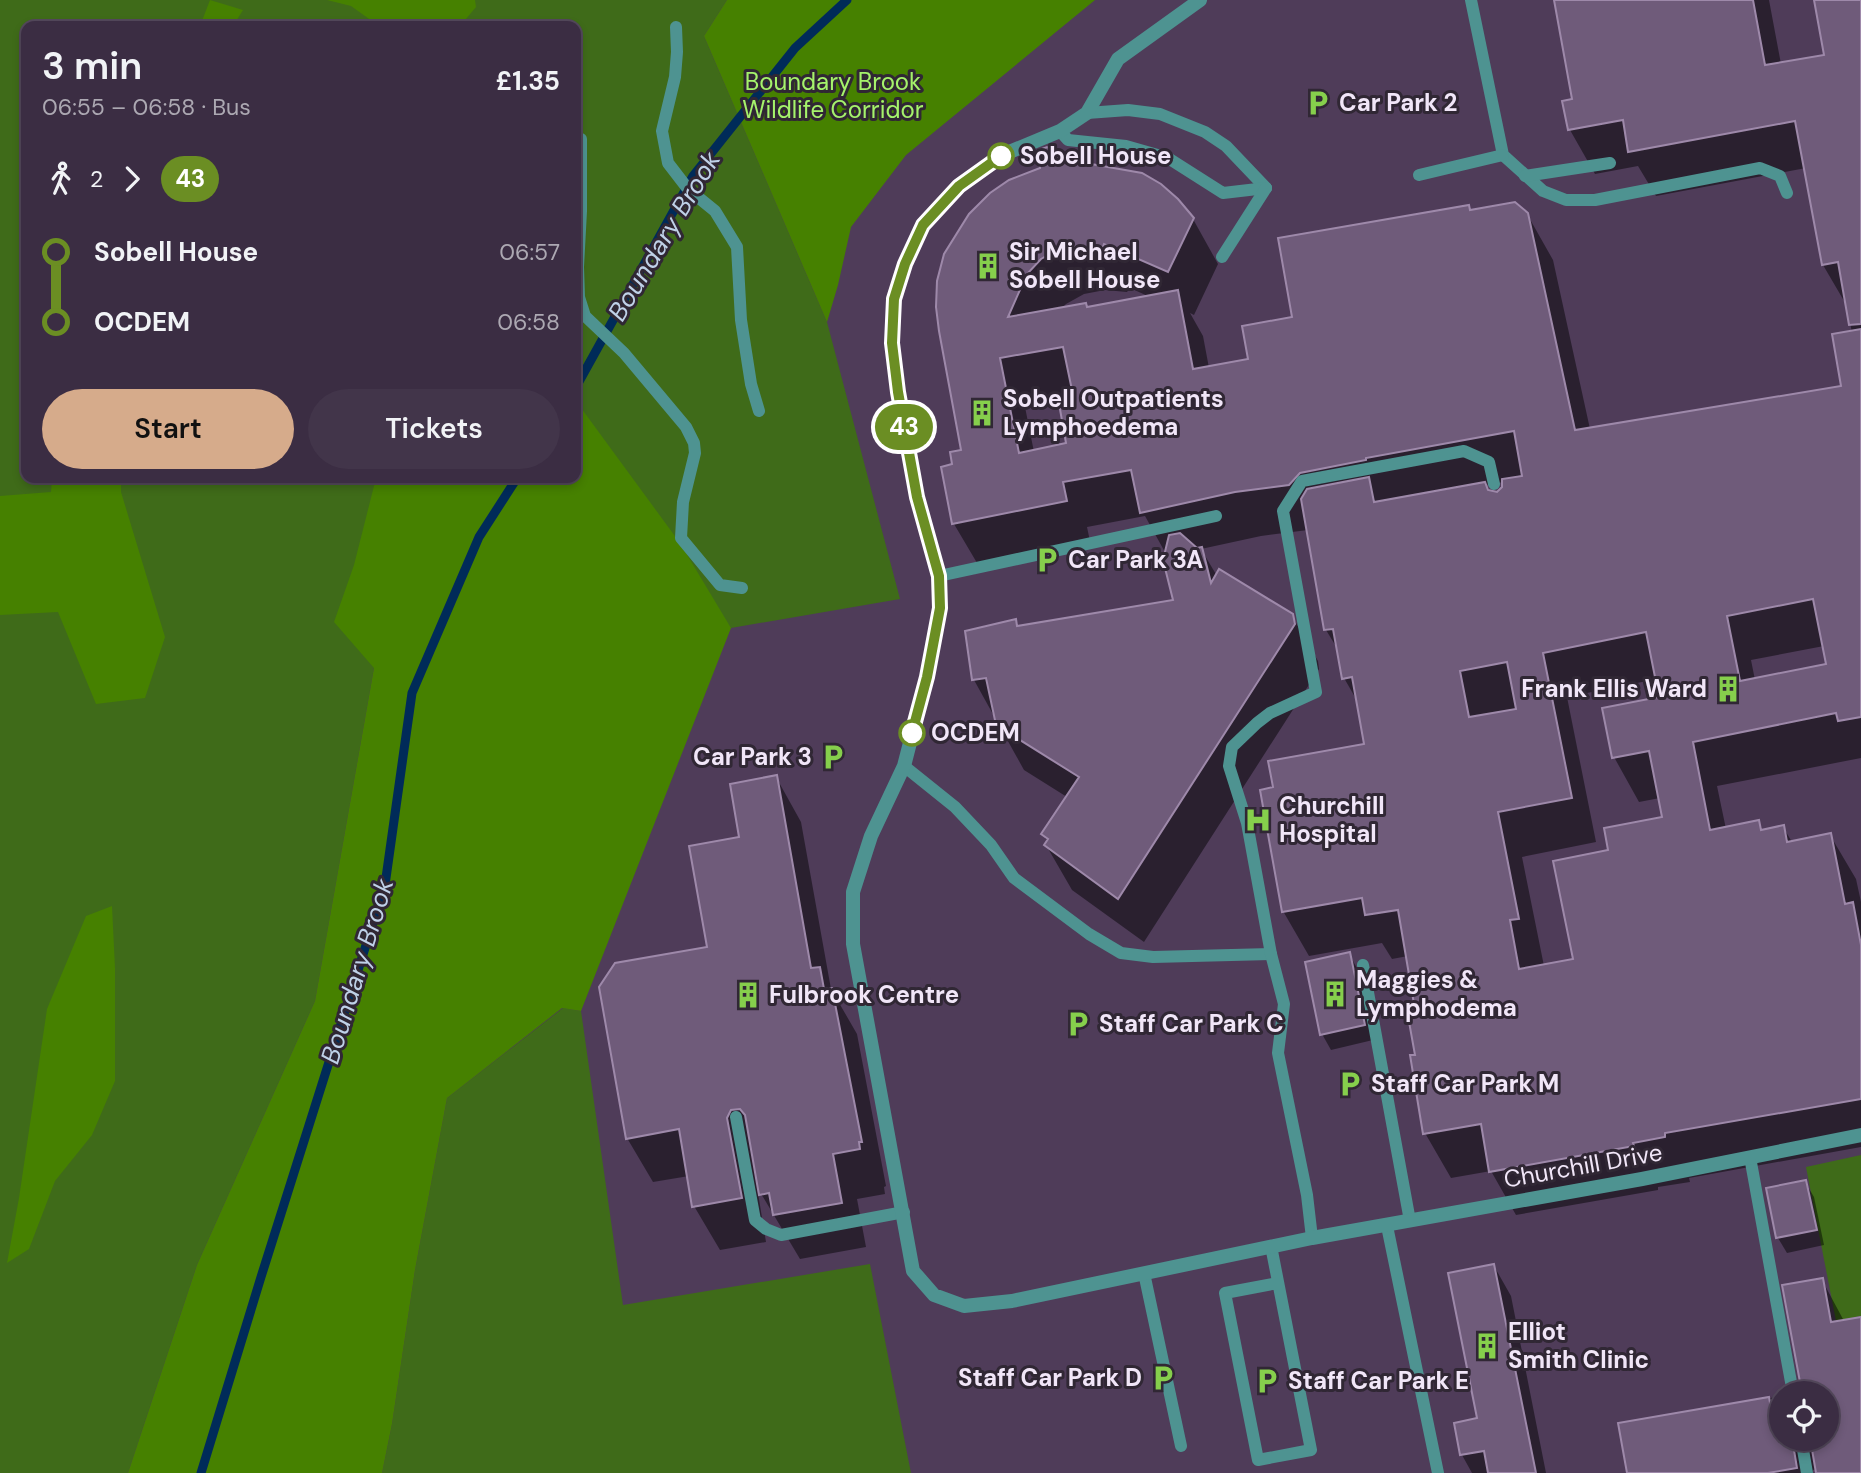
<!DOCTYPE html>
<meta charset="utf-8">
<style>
body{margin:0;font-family:"DM Sans",sans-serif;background:#42354a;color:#f1f3f6;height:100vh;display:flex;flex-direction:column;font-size:26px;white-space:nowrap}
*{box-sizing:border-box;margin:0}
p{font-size:23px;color:#aca8b2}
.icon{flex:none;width:38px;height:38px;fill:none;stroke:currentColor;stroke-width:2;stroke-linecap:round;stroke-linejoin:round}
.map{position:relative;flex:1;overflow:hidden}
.details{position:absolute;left:21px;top:21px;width:560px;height:462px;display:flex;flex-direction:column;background:#3b2d43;border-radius:14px;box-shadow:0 4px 10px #0003,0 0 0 2px #54495c}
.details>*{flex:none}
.badge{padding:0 14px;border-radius:23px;font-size:24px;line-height:46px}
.buttons{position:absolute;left:1769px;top:1381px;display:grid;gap:14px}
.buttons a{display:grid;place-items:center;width:70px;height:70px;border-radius:50%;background:#3b2d43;box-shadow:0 4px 10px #0003,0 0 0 2px #54495c;font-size:35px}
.map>.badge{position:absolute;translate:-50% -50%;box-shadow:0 0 0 4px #fff}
.legs{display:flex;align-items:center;gap:10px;height:77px;padding:0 21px;font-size:23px}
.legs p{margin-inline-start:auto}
.overview{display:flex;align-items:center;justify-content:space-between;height:119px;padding:0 21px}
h1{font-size:38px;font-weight:600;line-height:52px}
.button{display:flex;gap:14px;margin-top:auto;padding:14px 21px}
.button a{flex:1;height:80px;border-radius:42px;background:#d6ab8b;color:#111;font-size:28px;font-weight:600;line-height:80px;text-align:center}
.button a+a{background:#42354a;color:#f1f3f6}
ul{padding:0 21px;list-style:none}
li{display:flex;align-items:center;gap:24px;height:70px;font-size:26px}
li i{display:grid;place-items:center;width:10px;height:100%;margin:0 9px;background:currentColor}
li i::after{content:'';width:18px;height:18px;margin:-9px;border:5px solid;border-radius:50%;background:#3b2d43}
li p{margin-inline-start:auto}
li:first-child i{background:linear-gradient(#0000 50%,currentColor 0)}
li:last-child i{background:linear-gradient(currentColor 50%,#0000 0)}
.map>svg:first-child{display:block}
</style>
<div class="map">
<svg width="1861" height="1473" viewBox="0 0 1861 1473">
<rect width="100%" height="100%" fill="#4f3c59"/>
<g fill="#3f6b19">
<polygon points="0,0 727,0 704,36 827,322 900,599 731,628 670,549 576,408 576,26 26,26 26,478 458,478 374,668 315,1001 197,1265 128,1473 0,1473"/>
<polygon points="563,1008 581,1011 623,1305 870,1264 911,1473 382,1473 392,1424 415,1270 447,1098"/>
<polygon points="1861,1155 1861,1316 1836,1321 1806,1167"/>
</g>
<g fill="#468100">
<polygon points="210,0 243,10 233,26 200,26"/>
<polygon points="327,0 475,0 476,7 460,26 379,26 351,6"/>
<polygon points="727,0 1095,0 906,155 851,227 838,285 827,322 704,36"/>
<polygon points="576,401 680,543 731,628 581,1011 562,1008 447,1098 415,1270 392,1424 382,1473 128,1473 197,1265 315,1001 374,668 334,622 354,565 376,478 576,478"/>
<polygon points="52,478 121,478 121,492 165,637 145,698 96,704 58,612 0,615 0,496 51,492"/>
<polygon points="112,906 115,968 115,1081 92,1135 55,1181 29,1249 7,1263 19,1198 47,1009 86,916"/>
</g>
<g fill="#0007" fill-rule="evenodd">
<path d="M1555 0H1769L1781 64 1826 56 1815 0H1861V758L1717 786 1726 829 1758 822 1763 831 1783 827 1792 842 1830 835 1856 879 1861 902V1147L1689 1178 1690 1182 1658 1187V1190L1516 1215 1491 1171 1451 1178 1425 1133 1417 1056 1416 1005 1408 956 1392 959 1382 943 1309 956 1283 911 1275 789 1366 745 1359 704 1344 678 1340 653 1326 630 1308 530 1261 536 1201 549 1217 576 1292 616 1318 661 1319 669 1144 942 1072 890 1046 845 1048 843 1043 834 1067 797 1024 770 974 680 1015 621 1019 627 1175 601 1166 554 1145 516 1087 527 1091 546 980 568 954 524 943 468 954 466 963 451 946 365 1072 166 1193 219 1218 264 1194 315 1190 313 1203 336 1209 368 1250 360 1294 319 1469 207 1471 212 1527 214 1553 260 1590 429 1843 387 1852 333 1847 306 1823 265 1806 168 1656 196 1638 166 1595 174 1570 130 1574 100ZM1130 288 1150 297 1087 308 1061 309 1066 304 1084 294 1105 290 1127 292ZM1069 394 1068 445 1034 452 1024 402ZM1504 482V488L1497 494 1488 492 1484 485ZM1824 646 1828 665 1755 680 1751 660ZM1657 679 1661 698 1614 757 1639 802 1660 798 1664 818 1610 851 1575 960 1544 966 1522 857 1596 842 1567 697Z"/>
<polygon points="776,777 801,822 831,989 857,1034 886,1186 884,1187 885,1194 857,1199 866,1247 800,1259 757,1187 766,1242 720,1250 694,1206 689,1176 653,1182 627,1138 709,949 741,838"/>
<polygon points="1349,954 1358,970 1373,1040 1331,1050 1322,1034"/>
<polygon points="1805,1182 1814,1197 1824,1245 1787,1253 1778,1238 1768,1190"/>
<polygon points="1494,1266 1511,1296 1546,1473 1472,1473 1462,1455 1456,1424 1479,1419"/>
<polygon points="1822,1280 1844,1321 1861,1318 1861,1473 1817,1473 1816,1469 1813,1470 1813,1473 1628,1473 1620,1425 1782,1396 1782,1438 1827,1438 1827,1393 1803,1393"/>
</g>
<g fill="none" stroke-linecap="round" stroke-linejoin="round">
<g stroke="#002b59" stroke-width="9">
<polyline points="576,387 693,176 795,48 847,0"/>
<polyline points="201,1473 261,1277 385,885 412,693 479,537 517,478"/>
</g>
</g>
<g fill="#6f5b7a" stroke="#9e89aa" stroke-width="2" fill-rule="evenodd">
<polygon points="1554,0 1753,0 1765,65 1824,55 1814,0 1861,0 1861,324 1849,325 1838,262 1822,265 1795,121 1628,152 1623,120 1568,130 1562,101 1572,99"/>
<path d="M1047 147 1073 164H1091L1142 173 1161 184 1178 199 1194 218 1168 272 1104 244 1102 249 1079 246 1059 249 1041 259 1027 274 1008 317 1086 303 1087 307 1178 290 1193 369 1248 359 1242 326 1292 317 1278 238 1469 205 1470 210 1515 202 1528 213 1575 430 1841 386 1832 334 1861 329V717L1838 721 1836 713 1693 742 1710 830 1759 820 1761 830 1784 825 1787 842 1831 833 1845 904 1853 902 1861 945V1099L1665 1133V1137L1633 1143 1634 1146 1489 1172 1481 1124 1423 1134 1410 1055H1415L1406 1005 1414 1004 1398 910 1365 915 1362 898 1282 912 1260 790 1273 787 1268 761 1364 744 1352 677 1342 679 1333 629 1324 630 1301 499 1307 489 1369 477 1374 502 1485 482 1488 490 1497 492 1502 487V479L1522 476 1514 431 1366 458V460L1300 473 1289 485 1235 492 1140 513 1131 470 1063 482 1067 501 952 524 941 467 952 464 950 452 961 450 939 331 936 307 937 281 944 254 969 214 990 193 1009 180 1040 168 1039 150ZM1063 347 1073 395 1058 398 1066 443 1019 453 1000 358ZM1813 599 1826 664 1740 681 1727 616ZM1646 632 1659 697 1602 708 1612 758 1649 751 1662 817 1604 828 1608 850 1553 861 1573 959 1519 969 1510 920 1519 919 1498 812 1572 798 1543 653ZM1507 662 1516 709 1469 717 1460 671Z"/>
<polygon points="1180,533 1197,548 1202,547 1211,583 1219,569 1293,614 1295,624 1118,899 1044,845 1048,839 1041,834 1079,777 996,725 986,678 972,680 965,631 1016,619 1017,626 1173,600 1163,560 1169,535"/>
<polygon points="777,775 811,968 820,967 824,989 832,988 862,1142 859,1142 860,1149 833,1154 842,1203 773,1215 769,1193 759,1195 745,1115 740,1109 731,1110 727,1118 742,1198 692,1207 679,1129 626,1139 599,987 615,963 707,947 689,846 739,837 730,784"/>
<polygon points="1350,952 1365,1025 1320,1035 1305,962"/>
<polygon points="1806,1180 1817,1230 1776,1238 1766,1188"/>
<polygon points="1494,1264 1536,1473 1488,1473 1484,1451 1460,1455 1454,1423 1477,1418 1448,1273"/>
<polygon points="1823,1278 1831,1322 1861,1317 1861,1473 1816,1473 1810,1438 1827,1438 1827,1393 1802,1393 1782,1285"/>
<polygon points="1769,1397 1776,1438 1792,1438 1797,1468 1768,1473 1627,1473 1618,1423"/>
</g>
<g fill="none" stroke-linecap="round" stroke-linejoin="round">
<g stroke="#4e9391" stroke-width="12">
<polyline points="1471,0 1503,155 1543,191 1566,200 1595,200 1760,168 1780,176 1787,193"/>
<polyline points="676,27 677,52 675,77 662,131 668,163 688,189 715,211 737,247 741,320 751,384 759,411"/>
<polyline points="1087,113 1128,110 1160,114 1205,132 1226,146 1266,188"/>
<polyline points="1060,131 1068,140 1126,146 1168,158 1223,193 1266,188"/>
<polyline points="581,139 581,211 578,267 579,297 585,316 624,353 686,427 694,443 695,453 683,502 681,538 720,585 742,588"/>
<polyline points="1419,175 1503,155"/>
<polyline points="1525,176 1610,163"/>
<polyline points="1222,257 1266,188"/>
<polyline points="939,576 1216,516"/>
<polyline points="904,766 955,807 991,845 1014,878 1089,934 1121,953 1153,957 1271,954"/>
<polyline points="1363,965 1410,1221"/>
<polyline points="736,1117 755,1220 766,1229 781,1235 904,1212"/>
<polyline points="1750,1157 1793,1393"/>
<polyline points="1387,1226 1438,1473"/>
<polyline points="1312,1238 1307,1195 1278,1053 1284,1004 1271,954 1247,823 1229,766 1232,747 1257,723 1270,713 1316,692 1283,511 1302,481 1464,451 1489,462 1494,484"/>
<polyline points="1271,1246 1311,1450 1258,1460 1225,1293 1278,1283"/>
<polyline points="1144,1273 1181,1446"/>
<polyline points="1801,1438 1807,1473"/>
</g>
<polyline stroke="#4e9391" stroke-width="14" points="1200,0 1118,59 1087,113 1060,131 1002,155 959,186 923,225 905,264 894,299 892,343 898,392 917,497 939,576 940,608 927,677 904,766 871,836 853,892 853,944 913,1271 934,1295 964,1306 1012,1301 1312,1238 1642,1179 1861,1135"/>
</g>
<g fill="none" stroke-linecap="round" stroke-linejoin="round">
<g stroke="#fff" stroke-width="16">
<polyline id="line-1" points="912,733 927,677 940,608 939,576 917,497 898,392 892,343 894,299 905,264 923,225 959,186 1001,156"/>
</g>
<use href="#line-1" stroke="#6b8e23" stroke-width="10"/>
</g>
<defs>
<g id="parking-bare" transform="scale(2.1)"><path d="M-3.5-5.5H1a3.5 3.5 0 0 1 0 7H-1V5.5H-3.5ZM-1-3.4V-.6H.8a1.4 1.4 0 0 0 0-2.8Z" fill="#86cf4c" stroke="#302734" stroke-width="2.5" paint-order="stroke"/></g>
<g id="building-bare" transform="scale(2.1)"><path d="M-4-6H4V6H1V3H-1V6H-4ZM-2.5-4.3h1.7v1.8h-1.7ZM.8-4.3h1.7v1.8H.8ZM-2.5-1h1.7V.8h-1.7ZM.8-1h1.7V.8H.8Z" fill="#86cf4c" stroke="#302734" stroke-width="2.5" paint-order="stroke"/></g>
<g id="hospital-bare" transform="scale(2.1)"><path d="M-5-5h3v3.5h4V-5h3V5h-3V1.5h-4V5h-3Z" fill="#86cf4c" stroke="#302734" stroke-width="2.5" paint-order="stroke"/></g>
</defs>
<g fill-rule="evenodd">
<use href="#parking-bare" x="1318" y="103"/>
<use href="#building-bare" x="988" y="266"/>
<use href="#building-bare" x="982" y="413"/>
<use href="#parking-bare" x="1047" y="560"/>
<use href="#building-bare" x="1728" y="689"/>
<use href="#parking-bare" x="833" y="757"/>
<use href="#hospital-bare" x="1258" y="820"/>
<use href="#building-bare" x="1335" y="994"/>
<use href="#building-bare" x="748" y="995"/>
<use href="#parking-bare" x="1078" y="1024"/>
<use href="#parking-bare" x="1350" y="1084"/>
<use href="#building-bare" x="1487" y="1346"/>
<use href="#parking-bare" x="1163" y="1378"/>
<use href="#parking-bare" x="1267" y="1381"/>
</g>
<g fill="#fff" stroke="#6b8e23" stroke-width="3.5">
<circle cx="1001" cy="156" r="12"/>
<circle cx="912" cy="733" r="12"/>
</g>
<g text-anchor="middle" stroke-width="6" stroke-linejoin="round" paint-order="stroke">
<g font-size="24" fill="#a5f36b" stroke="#302734">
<text x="833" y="90">Boundary Brook<tspan x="833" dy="28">Wildlife Corridor</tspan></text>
</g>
<g font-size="24" font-weight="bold" fill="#f1e6f8" stroke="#302734" text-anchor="start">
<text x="1339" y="111">Car Park 2</text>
<text x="1009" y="260">Sir Michael<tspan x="1009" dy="28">Sobell House</tspan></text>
<text x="1003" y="407">Sobell Outpatients<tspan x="1003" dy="28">Lymphoedema</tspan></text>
<text x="1068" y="568">Car Park 3A</text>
<text x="1707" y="697" text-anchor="end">Frank Ellis Ward</text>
<text x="812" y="765" text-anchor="end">Car Park 3</text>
<text x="1279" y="814">Churchill<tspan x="1279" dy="28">Hospital</tspan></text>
<text x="1356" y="988">Maggies &amp;<tspan x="1356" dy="28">Lymphodema</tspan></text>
<text x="769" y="1003">Fulbrook Centre</text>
<text x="1099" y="1032">Staff Car Park C</text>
<text x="1371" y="1092">Staff Car Park M</text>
<text x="1508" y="1340">Elliot<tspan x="1508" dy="28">Smith Clinic</tspan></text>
<text x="1142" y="1386" text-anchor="end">Staff Car Park D</text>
<text x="1288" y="1389">Staff Car Park E</text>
</g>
<g font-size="24" font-weight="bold" fill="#f1e6f8" stroke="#302734" text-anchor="start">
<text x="1020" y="164">Sobell House</text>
<text x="931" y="741">OCDEM</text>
</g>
<g font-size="24" fill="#f1e6f8" stroke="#302734">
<text transform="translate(1583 1166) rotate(-10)" y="8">Churchill Drive</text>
</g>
<g font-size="26" font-style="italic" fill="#bfd1e8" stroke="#302734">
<text transform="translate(664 236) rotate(-59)" y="9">Boundary Brook</text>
<text transform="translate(357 971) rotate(-73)" y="9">Boundary Brook</text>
</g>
</g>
</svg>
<div class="buttons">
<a><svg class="icon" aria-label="locate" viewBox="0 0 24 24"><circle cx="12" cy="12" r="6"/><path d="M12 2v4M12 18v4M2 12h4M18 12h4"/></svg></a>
</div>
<b class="badge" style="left:904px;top:427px;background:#6b8e23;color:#fff">43</b>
<section class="details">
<div class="overview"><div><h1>3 min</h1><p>06:55 – 06:58 · Bus</p></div><b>£1.35</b></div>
<div class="legs"><svg class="icon" aria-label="walk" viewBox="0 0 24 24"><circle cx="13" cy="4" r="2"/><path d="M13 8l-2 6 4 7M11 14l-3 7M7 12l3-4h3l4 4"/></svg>2<svg class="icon" aria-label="forward" viewBox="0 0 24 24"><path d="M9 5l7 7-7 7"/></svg><b class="badge" style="background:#6b8e23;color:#fff">43</b></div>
<ul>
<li><i style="color:#6b8e23"></i><b>Sobell House</b><p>06:57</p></li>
<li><i style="color:#6b8e23"></i><b>OCDEM</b><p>06:58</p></li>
</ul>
<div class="button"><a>Start</a><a>Tickets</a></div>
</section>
</div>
